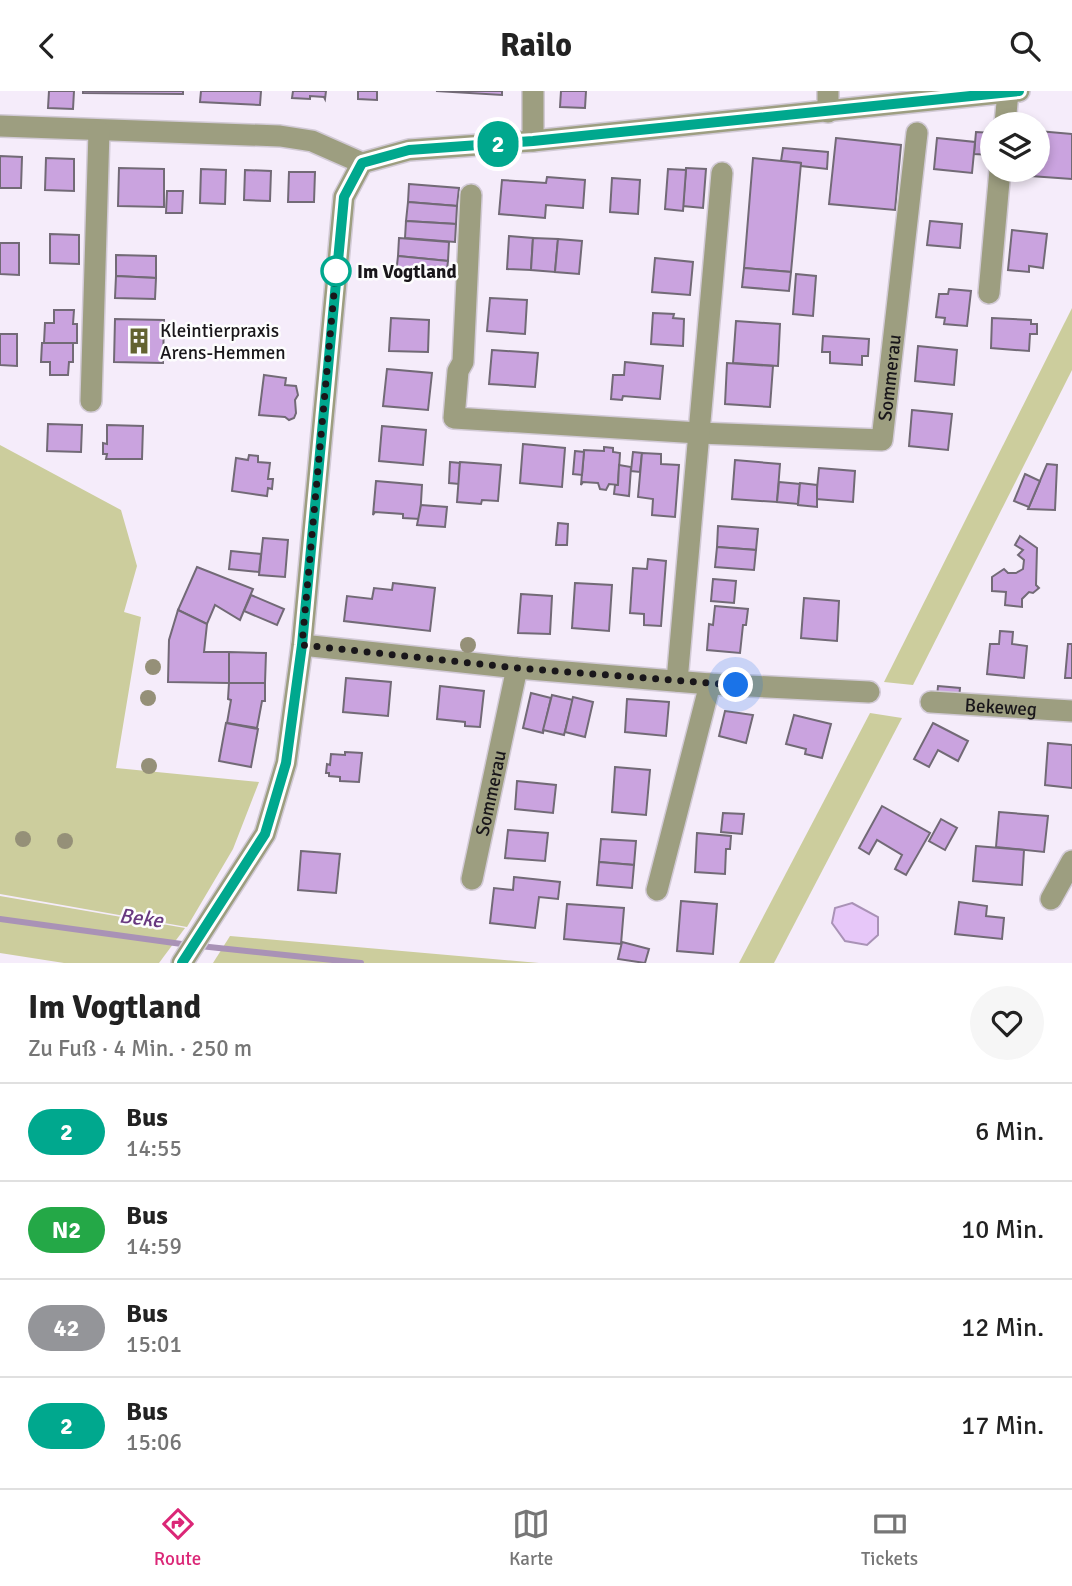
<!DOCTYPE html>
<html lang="de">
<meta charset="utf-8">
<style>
body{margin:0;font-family:Signika,sans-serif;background:#f6f6f6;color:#222;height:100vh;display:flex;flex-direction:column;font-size:26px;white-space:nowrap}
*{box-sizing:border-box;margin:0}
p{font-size:23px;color:#767676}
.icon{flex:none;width:38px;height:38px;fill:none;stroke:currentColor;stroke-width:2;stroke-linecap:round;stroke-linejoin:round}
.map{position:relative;height:872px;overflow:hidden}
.drawer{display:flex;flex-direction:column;background:#fff;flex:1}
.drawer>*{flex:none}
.badge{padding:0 14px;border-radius:23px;font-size:24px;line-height:46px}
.fabs{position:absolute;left:980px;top:21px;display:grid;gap:14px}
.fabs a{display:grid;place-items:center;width:70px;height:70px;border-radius:50%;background:#fff;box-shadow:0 4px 10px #0003;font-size:35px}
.you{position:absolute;width:35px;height:35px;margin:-18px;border:5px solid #fff;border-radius:50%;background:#1a73e8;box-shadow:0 0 0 10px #1a73e833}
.map>.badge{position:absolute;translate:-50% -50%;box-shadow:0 0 0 4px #fff}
.round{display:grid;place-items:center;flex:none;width:74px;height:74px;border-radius:37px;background:#f6f6f6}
.summary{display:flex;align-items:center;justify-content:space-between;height:119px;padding:0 28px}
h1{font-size:33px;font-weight:800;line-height:52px}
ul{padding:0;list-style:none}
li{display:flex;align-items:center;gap:21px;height:98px;padding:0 28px;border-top:2px solid #e0e0e0}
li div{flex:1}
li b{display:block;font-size:26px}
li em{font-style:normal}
li .badge{min-width:77px;font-weight:700;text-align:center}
header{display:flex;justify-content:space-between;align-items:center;height:91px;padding:0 28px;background:#fff;font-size:32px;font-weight:800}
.tab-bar{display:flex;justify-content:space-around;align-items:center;height:98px;border-top:2px solid #e0e0e0;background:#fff;font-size:19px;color:#767676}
.tab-bar a{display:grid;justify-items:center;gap:4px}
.tab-bar .selected{color:#db2777}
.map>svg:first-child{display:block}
</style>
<header><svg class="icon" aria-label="back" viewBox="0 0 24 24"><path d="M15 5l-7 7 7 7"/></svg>Railo<svg class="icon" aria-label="search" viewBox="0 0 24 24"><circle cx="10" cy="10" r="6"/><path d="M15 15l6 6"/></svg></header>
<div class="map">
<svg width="1072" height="872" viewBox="0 0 1072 872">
<rect width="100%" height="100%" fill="#f5ecfa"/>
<g fill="#cccd9d">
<polygon points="1072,217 1072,279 913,594 884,591"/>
<polygon points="0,354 121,419 137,475 124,521 141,526 116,677 259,691 233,758 187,836 0,803"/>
<polygon points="870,622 902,627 774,872 739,872"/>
<polygon points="0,805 185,837 159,872 64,872 0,862"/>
<polygon points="230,845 539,872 213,872"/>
</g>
<polygon fill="#e7c7f9" stroke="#a992b6" stroke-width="2" points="852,812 878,826 878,844 867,854 845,850 832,832 835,817"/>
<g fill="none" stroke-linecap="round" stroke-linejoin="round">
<g stroke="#a992b6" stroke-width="6">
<polyline points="0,828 189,854"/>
<polyline points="200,855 361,872"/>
</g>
</g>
<g fill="#caa3df" stroke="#726a76" stroke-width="2">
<polygon points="49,0 74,0 73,18 48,17"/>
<polygon points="83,0 183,0 183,3 83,2"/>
<polygon points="201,0 261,0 260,14 200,11"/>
<polygon points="293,0 326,0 325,8 324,6 310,5 310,8 292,7"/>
<polygon points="358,0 377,0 377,9 358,8"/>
<polygon points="436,0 502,0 502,4"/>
<polygon points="561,0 586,0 585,17 560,16"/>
<polygon points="1038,40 1072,43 1072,88 1015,84 1015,79 1038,79"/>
<polygon points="976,41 992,42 992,64 974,63"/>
<polygon points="836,47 901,54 895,119 829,113"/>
<polygon points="937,47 975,51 972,82 934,78"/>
<polygon points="783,57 828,61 827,78 801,75 801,72 781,70"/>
<polygon points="0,65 22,66 21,97 0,97"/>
<polygon points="46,67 74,68 74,100 45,99"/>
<polygon points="753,67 801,72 791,181 744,177"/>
<polygon points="119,77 164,78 164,116 118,115"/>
<polygon points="686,77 706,78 703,117 683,115"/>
<polygon points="201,78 226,79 225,113 200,112"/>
<polygon points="668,78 686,79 683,120 665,118"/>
<polygon points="245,79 271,80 270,110 244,109"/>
<polygon points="289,81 315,81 314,111 288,111"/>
<polygon points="547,86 585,89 583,117 546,114 545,127 499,123 502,89 546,92"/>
<polygon points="612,87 640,89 638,123 610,121"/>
<polygon points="409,93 459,97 457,115 408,111"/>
<polygon points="167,100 183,100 182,122 166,122"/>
<polygon points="408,111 457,115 456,133 406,130"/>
<polygon points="406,130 456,133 455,151 405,147"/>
<polygon points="930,130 962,133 960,157 927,154"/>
<polygon points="1012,139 1047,143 1043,177 1029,175 1029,181 1008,179"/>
<polygon points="50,143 79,144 79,173 50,172"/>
<polygon points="509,145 533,147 531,179 507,178"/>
<polygon points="399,147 449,151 448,170 398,165"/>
<polygon points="533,147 558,148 555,181 531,179"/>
<polygon points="558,148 582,150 579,183 555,181"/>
<polygon points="0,152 19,152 19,184 0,183"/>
<polygon points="116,164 156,165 156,187 116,185"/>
<polygon points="398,165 448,170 446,187 396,183"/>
<polygon points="655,167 693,171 690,204 652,201"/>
<polygon points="744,177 791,181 789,200 742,196"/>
<polygon points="796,183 816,185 813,225 793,223"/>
<polygon points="116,185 156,187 155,208 115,207"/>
<polygon points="949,198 971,200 967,235 944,233 945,227 936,226 939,203 948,203"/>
<polygon points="490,207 527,209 525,243 487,240"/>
<polygon points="54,219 74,219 73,233 77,233 77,252 44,252 45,232 54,232"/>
<polygon points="653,222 674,223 673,227 684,228 683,255 651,253"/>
<polygon points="391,227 429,229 428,261 389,260"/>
<polygon points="992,227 1031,229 1031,233 1037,233 1037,243 1030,243 1029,260 991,257"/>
<polygon points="115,228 164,229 163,272 114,271"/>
<polygon points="736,230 780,233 778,275 733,272"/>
<polygon points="0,243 17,243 17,275 0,274"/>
<polygon points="823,245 869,248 868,265 862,265 862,274 830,272 830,261 822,261"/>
<polygon points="42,252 73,252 73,271 69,271 68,284 50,284 50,271 41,271"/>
<polygon points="918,255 957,259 954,294 915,290"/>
<polygon points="492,259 538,262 535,296 489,293"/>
<polygon points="625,271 663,275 660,308 623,305 622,309 611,308 613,284 624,284"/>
<polygon points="727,272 773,275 770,316 725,313"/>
<polygon points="387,278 432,282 428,319 383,315"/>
<polygon points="264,284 286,287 285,294 296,295 298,304 295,309 296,322 294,327 289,329 285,326 259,324"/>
<polygon points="912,319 952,323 948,359 909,355"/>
<polygon points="48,333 82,334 81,361 47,360"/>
<polygon points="107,334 143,335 142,368 106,368 107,363 103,363 103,352 107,353"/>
<polygon points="382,335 426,339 423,374 379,370"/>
<polygon points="523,353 565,357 562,396 520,392"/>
<polygon points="604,356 613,357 613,361 620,362 618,394 609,393 606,399 600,398 598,392 583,391 581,394 584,359 604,360"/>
<polygon points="575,360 584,361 582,384 573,383"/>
<polygon points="633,361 642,362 640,381 631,380"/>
<polygon points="642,362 661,363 661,373 679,374 675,426 652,424 653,408 638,406"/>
<polygon points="249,364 258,365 258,371 270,372 268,388 273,388 272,398 268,397 267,405 232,400 236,367 248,369"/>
<polygon points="735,369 780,373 777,411 732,408"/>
<polygon points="450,371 460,372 459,393 449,392"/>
<polygon points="460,371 501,374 498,410 482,409 481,413 457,411"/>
<polygon points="1047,373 1057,374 1055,419 1028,418"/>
<polygon points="619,374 631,376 629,405 614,403 615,394 618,394"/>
<polygon points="819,377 855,380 853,411 816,408"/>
<polygon points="1025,383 1040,390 1029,416 1014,410"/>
<polygon points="376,390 422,394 420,428 403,427 403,423 375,421 373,424"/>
<polygon points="779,391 800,393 798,413 777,411"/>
<polygon points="800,392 817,394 817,416 798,414"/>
<polygon points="421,414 447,416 445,436 417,434"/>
<polygon points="558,432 568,433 567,454 556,454"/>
<polygon points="718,435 758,438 756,459 717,456"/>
<polygon points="1020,445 1037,457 1036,494 1039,497 1033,502 1029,501 1022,508 1022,516 1005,514 1006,501 992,500 992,486 1004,478 1008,482 1016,482 1023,478 1024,469 1018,464 1023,459 1015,454"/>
<polygon points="263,447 288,449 285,486 259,484"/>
<polygon points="717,456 756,459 754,479 715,476"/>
<polygon points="231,460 261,463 259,481 229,478"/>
<polygon points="648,468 666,470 661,535 644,534 644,523 630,522 633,477 647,478"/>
<polygon points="197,476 253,498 240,529 215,514 207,533 178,519"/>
<polygon points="713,488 736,490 734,512 711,510"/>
<polygon points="393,492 435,497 430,540 344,530 347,505 372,508 374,497 392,499"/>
<polygon points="575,492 612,494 609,540 572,537"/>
<polygon points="521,503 552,505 550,543 518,542"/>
<polygon points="251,504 284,518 277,534 244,520"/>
<polygon points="804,507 839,510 837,550 801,547"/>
<polygon points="715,515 748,518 746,534 743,534 740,562 707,559 709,533 713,534"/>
<polygon points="178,519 207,533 204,561 229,561 229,592 168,591 169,549"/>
<polygon points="1000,540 1013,541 1012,553 1027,555 1024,587 987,583 990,553 999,553"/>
<polygon points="1068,553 1072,553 1072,587 1065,587"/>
<polygon points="229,561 266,562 265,592 229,592"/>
<polygon points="346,587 391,591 388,625 343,621"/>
<polygon points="229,592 265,592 265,610 262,610 257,637 227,632 231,609 228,608"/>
<polygon points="440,595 484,600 480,636 465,635 465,631 437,628"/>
<polygon points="938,595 960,597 959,608 937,606"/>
<polygon points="531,602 551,607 543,642 523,637"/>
<polygon points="552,604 573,609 564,644 543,639"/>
<polygon points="573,606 593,611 585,646 565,641"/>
<polygon points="627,608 669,611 666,645 625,641"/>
<polygon points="725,620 753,624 746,652 719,645"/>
<polygon points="794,624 831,633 822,667 805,663 806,658 786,653"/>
<polygon points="226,632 258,638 251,676 219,670"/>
<polygon points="933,632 968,650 958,670 938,659 929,676 914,668"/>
<polygon points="1048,652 1072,654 1072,697 1045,694"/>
<polygon points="345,661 362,662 359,691 340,690 340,686 329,685 329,682 326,682 327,673 330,674 331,663 345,664"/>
<polygon points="615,676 650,679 646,724 612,721"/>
<polygon points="517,690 556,694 553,722 515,718"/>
<polygon points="882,715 930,742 906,784 895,778 902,764 877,749 869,763 859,757"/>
<polygon points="999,721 1048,725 1044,761 996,756"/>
<polygon points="723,722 744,723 742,743 721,741"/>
<polygon points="941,728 957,737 945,759 929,750"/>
<polygon points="508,739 548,742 545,770 505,767"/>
<polygon points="697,742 731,745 730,758 726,758 725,783 695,781"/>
<polygon points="601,748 636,750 634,774 599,771"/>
<polygon points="976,755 1024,759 1022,794 973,790"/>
<polygon points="301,760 340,763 336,802 298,799"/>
<polygon points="599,771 634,774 632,797 597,794"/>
<polygon points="514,786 560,791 558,808 539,806 535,837 490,832 494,797 513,799"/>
<polygon points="681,810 717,813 713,863 677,860"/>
<polygon points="959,811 987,815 986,825 1004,827 1002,848 955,843"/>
<polygon points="567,813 624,817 621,853 564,848"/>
<polygon points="622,851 649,858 645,872 618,868"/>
</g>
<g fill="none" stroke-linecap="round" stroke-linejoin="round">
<g stroke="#d2cad6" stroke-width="24">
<g id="minor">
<polyline points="828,21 828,0"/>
<polyline points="1005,33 1008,1"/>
<polyline points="0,35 280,45 312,50 362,72 409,59 533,50 1019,0"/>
<polyline points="533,50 533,0"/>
<path id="s1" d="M471 104 463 271 458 280 454 327 699 342 882 349 917 42"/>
<polyline points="989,202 1000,79"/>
<polyline points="91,310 99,40"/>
<polyline points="302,554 517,577 710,593 869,601"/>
<polyline points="677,590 722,82"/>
<path id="s2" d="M931 611 1072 620"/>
<path id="s3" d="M472 788 517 577"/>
<polyline points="657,799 710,593"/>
<polyline points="1051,808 1072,770"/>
<polyline points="182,872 265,743 286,672 302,554 344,106 362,72"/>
</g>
</g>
<use href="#minor" stroke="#9d9e80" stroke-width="21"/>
</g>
<g fill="#959078">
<circle cx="468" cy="554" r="8"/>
<circle cx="153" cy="576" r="8"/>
<circle cx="148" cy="607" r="8"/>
<circle cx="149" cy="675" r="8"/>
<circle cx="23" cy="748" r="8"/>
<circle cx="65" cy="750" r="8"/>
</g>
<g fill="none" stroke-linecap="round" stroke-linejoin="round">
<g stroke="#fff" stroke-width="16">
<polyline id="line" points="182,872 265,743 286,672 302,554 344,106 362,72 409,59 533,50 1019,0"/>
</g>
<use href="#line" stroke="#00a88e" stroke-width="10"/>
<polyline stroke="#19161a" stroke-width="7" stroke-dasharray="0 12.6" points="336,180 302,554 517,577 736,594"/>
</g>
<defs>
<g id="building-bare" transform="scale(2.1)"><path d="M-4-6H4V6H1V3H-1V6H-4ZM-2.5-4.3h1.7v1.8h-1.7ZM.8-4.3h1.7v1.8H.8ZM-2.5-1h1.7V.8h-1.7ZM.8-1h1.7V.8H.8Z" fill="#636330" stroke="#fdfdfd" stroke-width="2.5" paint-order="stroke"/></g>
</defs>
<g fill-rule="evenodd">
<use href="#building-bare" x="139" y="250"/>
</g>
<circle fill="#fff" stroke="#00a88e" stroke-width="3.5" cx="336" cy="180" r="14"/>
<g text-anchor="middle" stroke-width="5" stroke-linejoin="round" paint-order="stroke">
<g font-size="19" font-weight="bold" fill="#19161a" stroke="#fdfdfd" text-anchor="start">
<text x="357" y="187">Im Vogtland</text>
</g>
<g font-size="19" fill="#19161a" stroke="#fdfdfd" text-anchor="start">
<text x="160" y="246">Kleintierpraxis<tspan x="160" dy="22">Arens-Hemmen</tspan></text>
</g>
<g font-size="19" fill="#19161a" stroke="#fdfdfd">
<text dy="7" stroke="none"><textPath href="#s1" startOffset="716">Sommerau</textPath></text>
<text dy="7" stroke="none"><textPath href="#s2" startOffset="70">Bekeweg</textPath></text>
<text dy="7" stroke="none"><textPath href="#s3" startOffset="88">Sommerau</textPath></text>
</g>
<g font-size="21" font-style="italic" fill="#68387f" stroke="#fdfdfd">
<text transform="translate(141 827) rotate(7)" y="7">Beke</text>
</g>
</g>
</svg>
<div class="fabs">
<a><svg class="icon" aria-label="layers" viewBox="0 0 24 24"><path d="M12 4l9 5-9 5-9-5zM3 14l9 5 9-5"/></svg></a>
</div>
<div class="you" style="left:736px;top:594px"></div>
<b class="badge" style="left:498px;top:53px;background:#00a88e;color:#fff">2</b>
</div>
<section class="drawer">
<div class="summary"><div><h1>Im Vogtland</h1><p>Zu Fuß · 4 Min. · 250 m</p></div><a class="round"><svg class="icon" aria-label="heart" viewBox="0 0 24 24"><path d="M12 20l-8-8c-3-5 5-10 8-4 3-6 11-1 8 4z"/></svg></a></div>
<ul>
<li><span class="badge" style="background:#00a88e;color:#fff">2</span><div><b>Bus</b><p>14:55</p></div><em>6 Min.</em></li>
<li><span class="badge" style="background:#24a847;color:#fff">N2</span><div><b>Bus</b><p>14:59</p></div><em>10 Min.</em></li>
<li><span class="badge" style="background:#949599;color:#fff">42</span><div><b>Bus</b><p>15:01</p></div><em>12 Min.</em></li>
<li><span class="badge" style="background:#00a88e;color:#fff">2</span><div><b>Bus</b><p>15:06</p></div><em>17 Min.</em></li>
</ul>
</section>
<nav class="tab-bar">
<a class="selected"><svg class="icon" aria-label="directions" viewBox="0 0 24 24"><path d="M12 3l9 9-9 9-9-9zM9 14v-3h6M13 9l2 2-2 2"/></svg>Route</a>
<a><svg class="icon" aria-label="map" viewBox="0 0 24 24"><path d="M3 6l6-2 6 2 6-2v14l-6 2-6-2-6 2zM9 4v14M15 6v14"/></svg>Karte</a>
<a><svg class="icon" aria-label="tickets" viewBox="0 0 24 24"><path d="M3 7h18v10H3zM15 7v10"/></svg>Tickets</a>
</nav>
